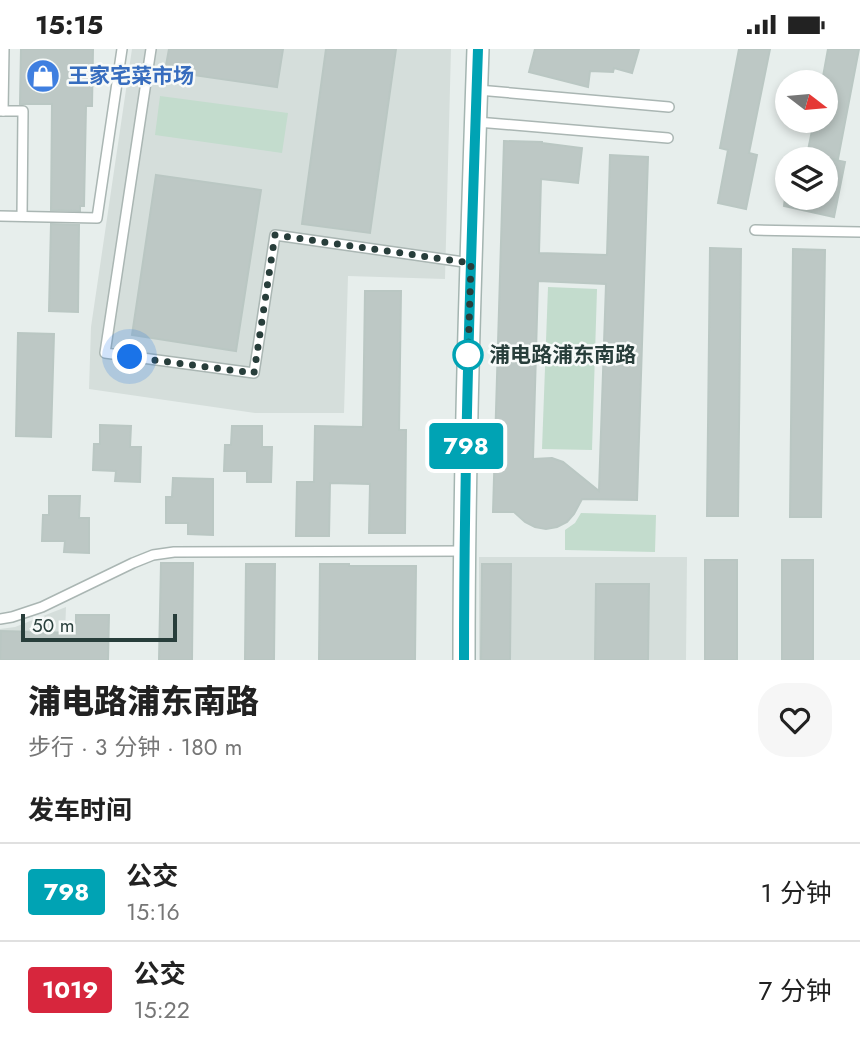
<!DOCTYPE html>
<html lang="zh">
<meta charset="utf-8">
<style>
body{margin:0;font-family:Jost,"Noto Sans SC",sans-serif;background:#f6f6f6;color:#222;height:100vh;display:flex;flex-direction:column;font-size:26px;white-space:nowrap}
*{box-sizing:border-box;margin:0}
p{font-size:23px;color:#767676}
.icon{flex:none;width:38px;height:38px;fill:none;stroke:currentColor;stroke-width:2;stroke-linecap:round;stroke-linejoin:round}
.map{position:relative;height:611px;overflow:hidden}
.drawer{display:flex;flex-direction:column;background:#fff;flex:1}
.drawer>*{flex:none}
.badge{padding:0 14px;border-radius:5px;font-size:24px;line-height:46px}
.needle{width:46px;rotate:106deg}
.tools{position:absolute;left:775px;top:21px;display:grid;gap:14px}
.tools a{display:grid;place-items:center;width:63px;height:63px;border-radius:50%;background:#fff;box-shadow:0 4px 10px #0003;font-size:35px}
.scale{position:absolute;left:21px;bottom:18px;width:156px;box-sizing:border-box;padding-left:7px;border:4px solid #283e3b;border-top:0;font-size:19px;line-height:24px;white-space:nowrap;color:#283e3b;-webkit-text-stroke:5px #f7faf9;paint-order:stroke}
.you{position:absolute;width:35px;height:35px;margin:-18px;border:5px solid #fff;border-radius:50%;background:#1a73e8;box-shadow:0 0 0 10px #1a73e833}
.map>.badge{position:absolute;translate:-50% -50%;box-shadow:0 0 0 4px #fff}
h2{padding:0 28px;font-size:26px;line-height:63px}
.round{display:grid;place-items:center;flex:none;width:74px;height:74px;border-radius:28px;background:#f6f6f6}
.summary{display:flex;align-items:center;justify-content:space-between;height:119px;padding:0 28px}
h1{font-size:33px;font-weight:800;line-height:52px}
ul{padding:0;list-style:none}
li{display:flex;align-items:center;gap:21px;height:98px;padding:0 28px;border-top:2px solid #e0e0e0}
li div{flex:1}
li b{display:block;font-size:26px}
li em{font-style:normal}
li .badge{min-width:77px;font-weight:700;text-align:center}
.status{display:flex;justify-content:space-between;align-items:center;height:49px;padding:0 35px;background:#fff;direction:ltr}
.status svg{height:19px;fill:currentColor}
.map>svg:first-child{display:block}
</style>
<div class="status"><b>15:15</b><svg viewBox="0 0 49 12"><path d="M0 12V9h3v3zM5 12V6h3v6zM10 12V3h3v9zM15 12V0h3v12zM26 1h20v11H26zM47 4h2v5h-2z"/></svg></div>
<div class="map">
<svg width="860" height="611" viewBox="0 0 860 611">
<rect width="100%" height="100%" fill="#e7eeec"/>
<g fill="#d5dedb">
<polygon points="132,0 451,0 445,230 348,227 344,364 255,364 89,340 91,278"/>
<polygon points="479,508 687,508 686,611 479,611"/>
<polygon points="66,558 64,611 0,611 0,580 15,578"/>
</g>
<g fill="#c3dccd">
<polygon points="160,47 288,64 282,104 155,86"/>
<polygon points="548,238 597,240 592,401 542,400"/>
<polygon points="581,464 656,466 655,503 565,501 565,481 575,474"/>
</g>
<g fill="#bdc8c5" stroke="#bac7c3" stroke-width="2" fill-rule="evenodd">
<polygon points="21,0 93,0 92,57 86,57 84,157 80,157 80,162 51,161 52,55 20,55"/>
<polygon points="169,0 283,0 277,38 165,22"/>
<polygon points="326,0 396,0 370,184 302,175"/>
<polygon points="535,0 639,0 632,24 614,19 613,23 590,22 588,38 529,23"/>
<polygon points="739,0 770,0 749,104 757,106 746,160 718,154 728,101 720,99"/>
<polygon points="828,0 859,0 838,110 831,110 845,113 834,168 784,157 785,149 826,149 826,110 816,110 816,108 807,106 814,72 826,72 826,33 822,33"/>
<path d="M504 92 542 93V94L582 99 578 134 541 130 539 204 607 206 610 106 648 108 637 451 582 450 574 465 567 473 557 478 546 480 535 478 525 473 514 463H493ZM538 232 606 235 599 442 563 413 552 409 533 410Z"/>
<polygon points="156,126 261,141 236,302 132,286"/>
<polygon points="51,175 79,176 78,263 49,262"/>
<polygon points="710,199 741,200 738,467 707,467"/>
<polygon points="793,200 825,201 821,468 790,468"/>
<polygon points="365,242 401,242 399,381 406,381 405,484 369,484 370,435 330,434 329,487 296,487 297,433 314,433 315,377 363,378"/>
<polygon points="18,284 54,285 51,388 16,387"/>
<polygon points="100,376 131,377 130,398 141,398 140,433 115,432 116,422 93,421 94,395 100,395"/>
<polygon points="232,377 262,377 262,398 272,398 271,433 247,433 247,422 224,422 225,396 231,396"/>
<polygon points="173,429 213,430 213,486 188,485 188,474 166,474 166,448 172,448"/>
<polygon points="49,447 80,447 79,469 89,469 89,504 64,503 65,492 42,492 43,466 49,466"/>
<rect x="705" y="511" width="32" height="100"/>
<rect x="782" y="511" width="31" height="100"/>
<polygon points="161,514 193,514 192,611 159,611"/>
<polygon points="246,515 275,515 274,611 245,611"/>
<polygon points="320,515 349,515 349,517 416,517 415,611 319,611"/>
<polygon points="482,515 511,515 510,611 481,611"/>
<polygon points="596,535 649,535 648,611 595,611"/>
<polygon points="76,566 109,566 108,611 0,611 1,582 76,584"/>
</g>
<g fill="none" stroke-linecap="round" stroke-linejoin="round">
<g stroke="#aab6b3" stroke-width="12">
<g id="lane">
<polyline points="151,0 105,304 254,324 275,186 471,214"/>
<polyline points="478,41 669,58"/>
<polyline points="0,62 23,62 22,167"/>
<polyline points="3,62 4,0"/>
<polyline points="477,73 668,89"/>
<polyline points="0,167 97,169 122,0"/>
<polyline points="755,181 860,183"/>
<polyline points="0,570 12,568 42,558 133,514 153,506 174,503 464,502"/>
</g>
</g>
<g stroke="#a4b5b1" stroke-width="24">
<path id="secondary" d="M464 611C464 407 471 204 478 0"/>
</g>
<use href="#lane" stroke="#fff" stroke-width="9"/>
<use href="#secondary" stroke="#fff" stroke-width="21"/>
</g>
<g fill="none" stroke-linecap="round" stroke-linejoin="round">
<g stroke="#fff" stroke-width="16">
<path id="line" d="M464 611C464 407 471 204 478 0"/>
</g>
<use href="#line" stroke="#00a3b4" stroke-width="10"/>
<polyline stroke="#283e3b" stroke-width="7" stroke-dasharray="0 12.6" points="130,308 254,324 275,186 471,214 468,310 468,306"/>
</g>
<defs>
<g id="shop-disc" transform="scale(1.75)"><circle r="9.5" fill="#3f7fe0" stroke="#f7faf9"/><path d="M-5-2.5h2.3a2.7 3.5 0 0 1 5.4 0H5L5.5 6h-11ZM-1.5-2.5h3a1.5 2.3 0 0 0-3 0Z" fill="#fff"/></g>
</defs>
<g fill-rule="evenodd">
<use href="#shop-disc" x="43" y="27"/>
</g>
<circle fill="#fff" stroke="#00a3b4" stroke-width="3.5" cx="468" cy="306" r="14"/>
<g text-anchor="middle" stroke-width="5" stroke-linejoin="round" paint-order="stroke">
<g font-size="21" font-weight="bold" fill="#366cbe" stroke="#f7faf9" text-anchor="start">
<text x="68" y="34">王家宅菜市场</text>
</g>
<g font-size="21" font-weight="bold" fill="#283e3b" stroke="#f7faf9" text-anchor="start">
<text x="489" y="313">浦电路浦东南路</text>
</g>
</g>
</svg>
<div class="tools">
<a><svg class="needle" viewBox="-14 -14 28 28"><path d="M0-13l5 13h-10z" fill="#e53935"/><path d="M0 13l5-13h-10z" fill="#767676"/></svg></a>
<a><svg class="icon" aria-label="layers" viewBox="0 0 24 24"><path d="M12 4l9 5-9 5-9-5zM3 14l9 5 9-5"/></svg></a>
</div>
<div class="scale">50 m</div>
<div class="you" style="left:130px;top:308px"></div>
<b class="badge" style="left:466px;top:397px;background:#00a3b4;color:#fff">798</b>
</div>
<section class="drawer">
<div class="summary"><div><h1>浦电路浦东南路</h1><p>步行 · 3 分钟 · 180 m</p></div><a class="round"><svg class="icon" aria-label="heart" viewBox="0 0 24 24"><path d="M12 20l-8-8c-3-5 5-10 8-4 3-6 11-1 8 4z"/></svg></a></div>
<h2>发车时间</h2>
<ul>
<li><span class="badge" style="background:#00a3b4;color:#fff">798</span><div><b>公交</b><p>15:16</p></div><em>1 分钟</em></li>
<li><span class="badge" style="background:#d7263d;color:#fff">1019</span><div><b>公交</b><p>15:22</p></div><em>7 分钟</em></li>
</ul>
</section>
